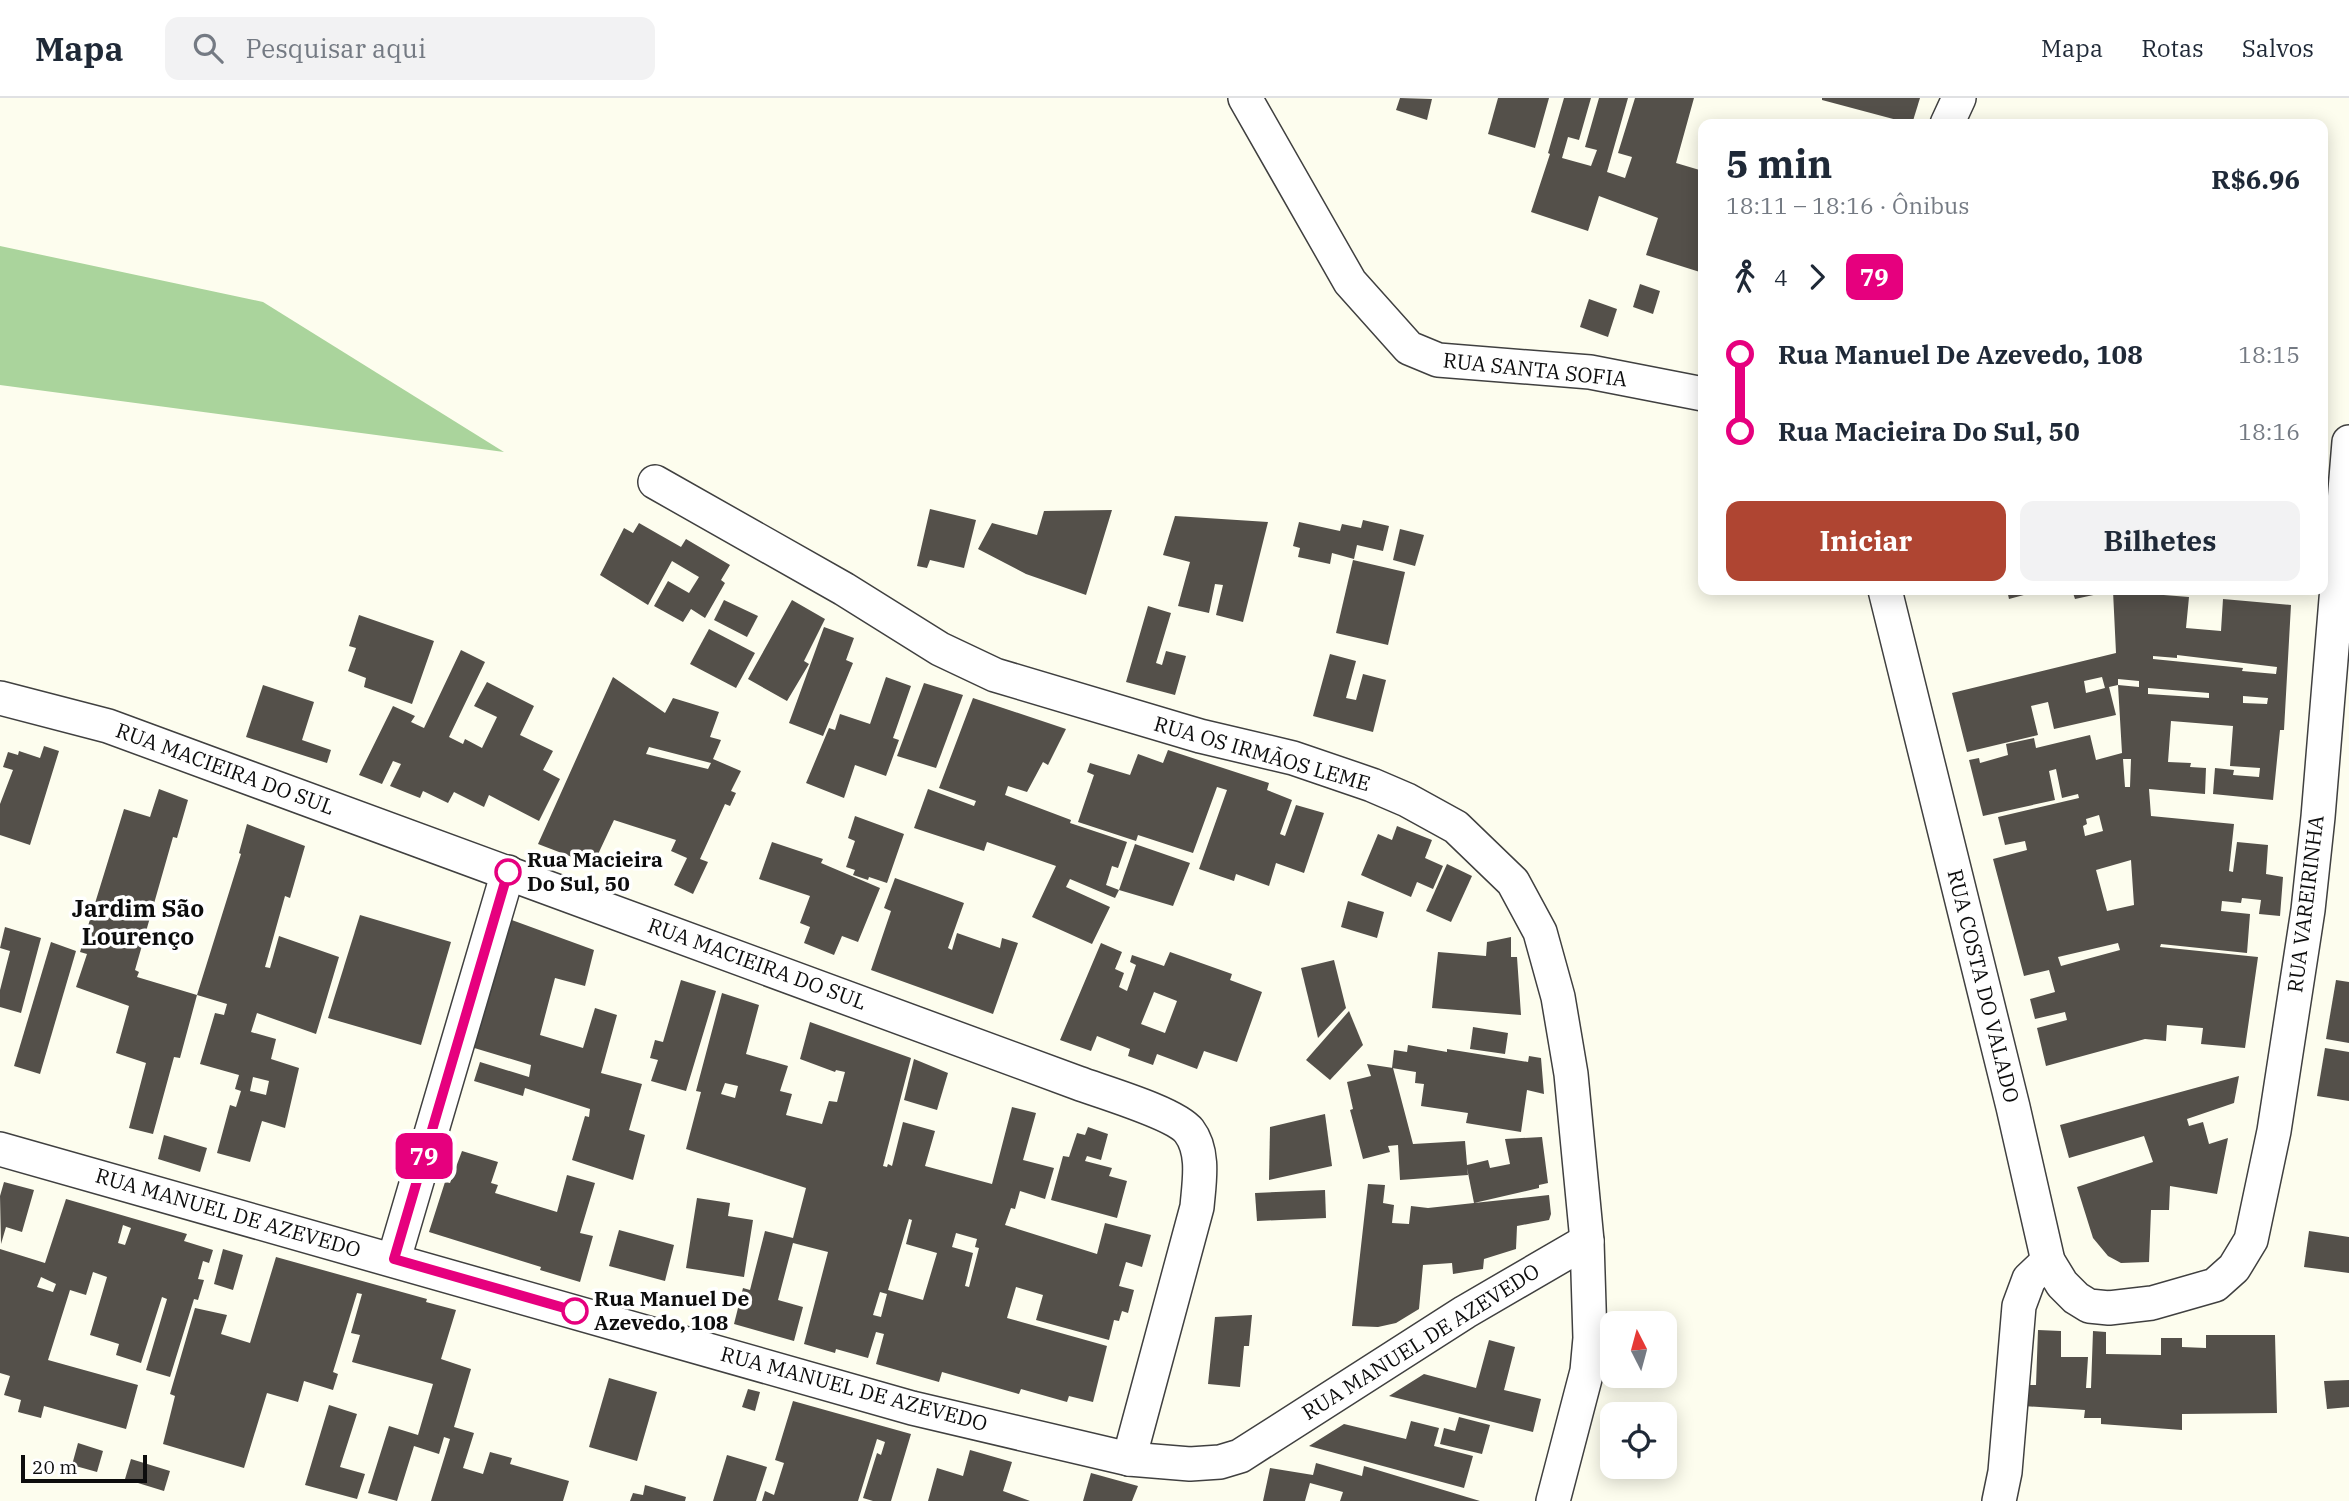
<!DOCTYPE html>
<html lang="pt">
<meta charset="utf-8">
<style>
body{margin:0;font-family:"IBM Plex Serif",serif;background:#f2f2f3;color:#1f2937;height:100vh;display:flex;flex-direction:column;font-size:26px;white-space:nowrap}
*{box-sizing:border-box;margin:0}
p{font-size:23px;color:#747a83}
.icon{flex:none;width:38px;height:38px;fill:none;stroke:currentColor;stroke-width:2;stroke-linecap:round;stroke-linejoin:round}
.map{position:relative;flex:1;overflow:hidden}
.drawer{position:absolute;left:1698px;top:21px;width:630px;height:476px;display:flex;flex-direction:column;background:#fff;border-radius:14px;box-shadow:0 4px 18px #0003}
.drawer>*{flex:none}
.badge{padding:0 14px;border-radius:10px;font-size:24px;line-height:46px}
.needle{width:46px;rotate:354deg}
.buttons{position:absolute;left:1600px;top:1213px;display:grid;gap:14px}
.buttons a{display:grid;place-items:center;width:77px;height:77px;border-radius:14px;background:#fff;box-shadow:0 4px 18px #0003;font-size:35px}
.scale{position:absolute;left:21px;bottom:18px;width:126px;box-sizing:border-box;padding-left:7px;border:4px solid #0d0d0d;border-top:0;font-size:19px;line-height:24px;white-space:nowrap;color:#0d0d0d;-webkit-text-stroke:5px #fff;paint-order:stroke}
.map>.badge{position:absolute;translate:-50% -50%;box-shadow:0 0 0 4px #fff}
.legs{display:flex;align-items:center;gap:10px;height:77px;padding:0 28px;font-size:23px}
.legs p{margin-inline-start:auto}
.overview{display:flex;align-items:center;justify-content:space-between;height:119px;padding:0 28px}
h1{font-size:38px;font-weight:800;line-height:52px}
.action{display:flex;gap:14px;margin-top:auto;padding:14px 28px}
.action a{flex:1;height:80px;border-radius:14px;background:#af4532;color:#fff;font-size:28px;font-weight:800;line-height:80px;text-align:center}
.action a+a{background:#f2f2f3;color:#1f2937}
ul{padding:0 28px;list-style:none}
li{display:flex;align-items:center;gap:24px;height:77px;font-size:26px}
li i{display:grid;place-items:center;width:10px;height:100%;margin:0 9px;background:currentColor}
li i::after{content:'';width:18px;height:18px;margin:-9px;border:5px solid;border-radius:50%;background:#fff}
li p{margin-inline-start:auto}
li:first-child i{background:linear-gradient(#0000 50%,currentColor 0)}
li:last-child i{background:linear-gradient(currentColor 50%,#0000 0)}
header{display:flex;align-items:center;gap:42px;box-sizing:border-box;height:98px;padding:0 35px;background:#fff;border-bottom:2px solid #e0e1e3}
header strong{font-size:33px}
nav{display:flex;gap:38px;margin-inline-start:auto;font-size:24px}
.search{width:490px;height:63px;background:#f2f2f3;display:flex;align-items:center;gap:18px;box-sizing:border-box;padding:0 24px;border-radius:14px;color:#747a83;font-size:26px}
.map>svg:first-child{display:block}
</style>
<header>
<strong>Mapa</strong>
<div class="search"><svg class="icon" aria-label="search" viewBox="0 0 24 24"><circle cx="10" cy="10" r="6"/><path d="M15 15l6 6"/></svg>Pesquisar aqui</div>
<nav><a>Mapa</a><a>Rotas</a><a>Salvos</a></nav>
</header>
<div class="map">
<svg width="2349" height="1403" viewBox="0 0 2349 1403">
<rect width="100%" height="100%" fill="#fdfdee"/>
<polygon fill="#aad49c" points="0,148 263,204 504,354 0,287"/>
<g fill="#54504a" fill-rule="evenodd">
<polygon points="1400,0 1432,1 1427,22 1396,12"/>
<polygon points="1498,0 1549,0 1535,50 1488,36"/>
<polygon points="1564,0 1591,0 1579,42 1568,39 1562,60 1591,68 1597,52 1585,49 1599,0 1628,0 1607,74 1625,80 1632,59 1618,55 1635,0 1694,0 1676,65 1703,73 1703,175 1646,157 1658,120 1599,98 1588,133 1531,114 1550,56 1548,55"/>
<polygon points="1822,0 1920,0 1912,26 1822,2"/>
<polygon points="2328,146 2324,203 2322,203 2322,148"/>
<polygon points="1640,186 1660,193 1653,216 1633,209"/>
<polygon points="1589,201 1617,211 1608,239 1580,229"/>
<polygon points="930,411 976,422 964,470 930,462 927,470 917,468"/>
<polygon points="1112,412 1086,497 1026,476 978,451 992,425 1037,437 1044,413"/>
<polygon points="1175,418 1268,424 1243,524 1216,517 1223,487 1215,486 1209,515 1178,508 1190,464 1163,457"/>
<polygon points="1363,422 1389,428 1383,453 1357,447 1354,461 1332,455 1330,466 1298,459 1300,450 1293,448 1299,424 1340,433 1342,426 1361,430"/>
<polygon points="639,425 681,449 686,441 730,467 721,482 725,485 705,520 691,511 683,524 654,508 668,483 689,495 699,479 672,463 648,507 600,477 624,430 633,435"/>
<polygon points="1400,431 1424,437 1415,468 1393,462"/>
<polygon points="1353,462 1405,474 1388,547 1336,535"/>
<polygon points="2007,492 2039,492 2039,493 2009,501"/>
<polygon points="2072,492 2112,492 2112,493 2075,501"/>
<path d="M2113 493 2189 499 2186 530 2221 533 2223 501 2291 507 2284 632H2280L2273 702 2213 696 2215 670 2234 672 2233 677 2259 679 2260 670 2230 668 2233 628 2171 623 2168 664 2191 665 2190 669 2206 670 2205 696 2149 691 2151 718 2234 726 2229 773 2233 774 2237 744 2268 747 2266 776 2283 779 2280 818 2259 816 2261 802 2242 800 2241 805 2222 803 2221 813 2250 816 2247 855 2161 846 2160 849 2258 859 2245 950 2201 946 2203 930 2167 927 2166 943 2145 941 2046 968 2037 930 2067 922 2065 914 2035 921 2030 901 2055 894 2049 872 2024 878 1993 761 2027 752 2025 743 2005 747 1998 719 2079 700 2078 696 2062 700 2056 671 2049 673 2055 702 1983 718 1969 662 1979 660 1980 665 2008 657 2006 646 2034 640 2036 650 2090 637 2096 662 2122 655 2118 587 2139 589V583L2118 581V587L2109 589 2116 617 2054 631 2048 604 2031 608 2038 637 1967 654 1952 595 2116 555ZM2177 557 2277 569 2276 576 2242 573 2243 570 2153 561V558L2177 560ZM2102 579 2105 590 2086 595 2084 583ZM2148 590 2209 595V600L2148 596ZM2243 598 2268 600 2267 606 2243 605ZM2123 661H2131L2130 689H2125ZM2099 717 2103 733 2085 738 2083 728 2087 726 2086 721ZM2131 762 2134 807 2107 813 2096 772ZM2118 845 2120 852 2061 868 2058 859Z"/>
<polygon points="724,502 758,518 747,539 714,522"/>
<polygon points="792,502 825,521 804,563 809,566 787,603 748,581"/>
<polygon points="1148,508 1171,515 1156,565 1162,567 1166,553 1186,558 1175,597 1126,584"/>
<polygon points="359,517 434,543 412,606 364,589 366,580 348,573 356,550 349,548"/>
<polygon points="824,529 854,540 846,562 853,565 823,638 789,625"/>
<polygon points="709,531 755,555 736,590 690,566"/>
<polygon points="461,552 485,564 449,639 463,646 465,641 482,650 497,619 474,608 487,584 534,608 520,637 553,653 543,672 560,681 539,723 489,697 484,709 454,694 448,705 423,693 420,700 390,688 401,666 393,663 382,686 359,677 393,608 415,618 411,624 424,630"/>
<polygon points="1330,556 1356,563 1346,600 1356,602 1363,576 1386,582 1373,634 1313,618"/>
<path d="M613 579 665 615 673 600 719 614 710 639 721 642 713 661 741 673 731 693 736 695 730 708 725 706 700 761 708 764 693 796 674 787 687 760 671 753 676 742 614 722 593 767 538 746ZM649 649 711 665 708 671 646 656Z"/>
<polygon points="886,579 911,588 893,640 899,642 886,678 855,667 844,700 806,685 829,630 835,632 840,616 870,626"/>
<polygon points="924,585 963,597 936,670 897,658"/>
<polygon points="263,587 314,604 302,642 331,652 327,665 246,639"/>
<polygon points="973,600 1066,631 1048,667 1043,664 1027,694 1008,688 1005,697 1071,722 1070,725 1127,744 1118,770 1112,768 1106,787 1119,792 1115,800 1070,781 1066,789 1110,809 1092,846 1032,819 1056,768 987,744 984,753 914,730 928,691 974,708 976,703 939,690"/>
<polygon points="44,648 59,653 30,747 0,737 0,706 13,672 3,669 8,654 18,657 19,653 40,660"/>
<polygon points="1168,652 1269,685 1267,692 1292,702 1280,736 1285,738 1296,707 1324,715 1304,775 1276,765 1269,788 1236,776 1234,783 1199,771 1227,692 1217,689 1193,755 1138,737 1136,743 1078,724 1094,677 1087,674 1090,665 1130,677 1138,656 1163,665"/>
<polygon points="159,691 188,702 177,740 173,739 135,872 139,874 137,879 197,897 180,960 174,959 153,1036 129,1030 146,965 116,955 129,908 76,889 87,856 80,854 124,711 150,719"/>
<polygon points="855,718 904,736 887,785 869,779 868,782 853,777 855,772 846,769 855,743 848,740"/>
<path d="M247 726 305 748 290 800 285 798 265 869 270 870 279 838 339 859 316 936 257 915 251 934 276 941 271 961 299 970 285 1030 262 1023 250 1064 217 1055 230 1007 236 1009 241 993 235 991 239 977 200 966 215 915 224 917 227 906 197 897 241 756 239 755ZM253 979 269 983 266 997 250 993Z"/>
<polygon points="1397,728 1432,742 1425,760 1443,768 1433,791 1417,784 1411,799 1361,777 1378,736 1392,742"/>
<polygon points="772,744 823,761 821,765 880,790 858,844 842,838 834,857 804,845 810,829 800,825 810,798 759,781"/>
<polygon points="1135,746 1190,765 1173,808 1119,792"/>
<polygon points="1447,766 1472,778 1451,824 1426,813"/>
<polygon points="895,780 964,805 948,850 952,852 957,835 1000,850 1002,840 1018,845 993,916 871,872 891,813 884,810"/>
<polygon points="1348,803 1384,814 1377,840 1341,829"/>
<polygon points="360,817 451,844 421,947 328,920"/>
<polygon points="509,821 594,852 585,888 555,880 540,937 583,950 595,910 617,917 601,975 642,986 629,1032 645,1037 633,1082 572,1062 585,1018 589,1019 590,1011 525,990 523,998 474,983 480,964 529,979 531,967 471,949"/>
<polygon points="5,829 41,840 21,915 0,909 0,892 10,853 0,850"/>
<polygon points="1511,839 1511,859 1517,859 1521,917 1432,910 1438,854 1486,858 1487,844"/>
<polygon points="51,844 76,853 40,976 14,968"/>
<path d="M1101 845 1122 854 1115 871 1124 875 1119 889 1127 893 1136 867 1130 864 1132 857 1164 868 1170 854 1232 876 1230 882 1262 894 1237 964 1204 953 1197 971 1157 956 1153 967 1128 958 1130 951 1097 938 1091 953 1060 942ZM1154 894 1177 903 1165 935 1141 926Z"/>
<polygon points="1334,862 1346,910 1318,940 1301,870"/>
<polygon points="681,882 716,893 686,993 651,983 658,962 650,960 655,942 663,944"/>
<polygon points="2336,882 2349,884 2349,945 2326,941"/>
<path d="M722 895 759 907 746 956 788 968 780 993 792 996 786 1017 822 1026 829 1003 837 1004 845 974 836 972 835 974 800 961 810 924 911 960 883 1068 887 1069 888 1066 892 1068 903 1024 935 1033 925 1068 992 1086 1012 1009 1036 1015 1023 1062 1054 1070 1045 1101 1020 1093 1015 1111 1011 1110 1005 1127 1097 1156 1105 1125 1151 1137 1142 1169 1126 1164 1119 1188 1134 1192 1128 1215 1122 1213 1119 1223 1114 1222 1109 1242 1036 1222 1043 1197 1016 1189 1007 1220 1107 1248 1093 1304 1069 1298 1067 1304 1021 1291 1019 1296 942 1274 939 1284 876 1266 884 1236 876 1234 868 1260 836 1251 835 1255 804 1246 828 1154 793 1145 778 1202 803 1209 794 1243 734 1226 743 1190 750 1192 765 1133 793 1140 806 1090 686 1051 701 994 696 993ZM725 985 738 988 735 1000 721 996ZM909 1121 912 1122 906 1146 937 1155 923 1202 888 1192ZM956 1135 977 1141 975 1149 979 1150 969 1189 965 1188 973 1155 952 1149ZM880 1194 887 1196 881 1219 873 1217Z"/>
<polygon points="1349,913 1363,947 1330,982 1306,962"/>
<polygon points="1473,929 1508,935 1505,956 1470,951"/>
<polygon points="1408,947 1447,954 1447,951 1528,964 1529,958 1541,960 1544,996 1527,992 1521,1034 1466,1025 1468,1015 1421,1008 1424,986 1415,985 1416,974 1392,970 1394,952 1407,954"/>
<polygon points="2325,950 2349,954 2349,1003 2317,998"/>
<polygon points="914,961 948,975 937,1012 904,1002"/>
<polygon points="1367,966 1393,970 1413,1046 1465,1043 1467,1067 1488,1062 1490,1070 1510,1066 1505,1041 1542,1039 1548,1085 1539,1087 1539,1090 1474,1105 1549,1097 1551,1116 1549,1122 1517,1128 1516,1151 1484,1161 1483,1171 1453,1176 1452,1165 1423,1167 1419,1211 1396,1225 1378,1229 1352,1228 1368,1086 1385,1087 1383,1105 1394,1107 1392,1125 1409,1126 1411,1108 1428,1110 1474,1105 1467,1070 1468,1077 1400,1082 1398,1047 1388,1048 1390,1054 1363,1061 1350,1012 1353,1011 1347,984 1371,978"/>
<polygon points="2239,978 2234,1005 2187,1021 2189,1028 2203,1024 2209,1046 2228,1040 2217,1096 2170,1088 2169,1112 2151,1112 2149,1164 2121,1165 2108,1158 2093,1140 2077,1089 2153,1064 2144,1038 2069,1060 2060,1027"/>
<polygon points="1325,1016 1332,1068 1269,1082 1270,1029"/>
<polygon points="1088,1029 1108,1036 1101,1062 1087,1058 1085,1063 1112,1070 1109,1078 1127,1083 1117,1120 1051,1102 1063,1058 1069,1059 1077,1035 1085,1037"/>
<polygon points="164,1037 207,1050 200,1074 158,1061"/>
<polygon points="462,1053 498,1064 491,1085 498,1087 495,1095 557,1114 567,1077 595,1085 580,1135 593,1138 580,1184 540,1172 541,1169 429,1134 445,1084 450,1085"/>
<polygon points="4,1084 34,1092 22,1134 6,1129 1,1146 0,1098"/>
<polygon points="1325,1092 1326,1120 1257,1123 1255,1095"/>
<polygon points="697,1100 730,1105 728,1118 753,1122 744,1179 686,1170"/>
<path d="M66 1101 187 1136 184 1143 213 1152 209 1165 203 1163 198 1181 204 1182 198 1202 194 1201 170 1279 146 1272 167 1201 162 1199 141 1265 116 1257 119 1246 90 1237 107 1179 93 1174 86 1197 70 1192 48 1262 138 1287 126 1331 44 1308 41 1320 18 1314 21 1302 4 1297 10 1278 0 1275V1151L45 1165ZM123 1127 131 1130 125 1147 118 1145ZM41 1179 56 1186 53 1194 37 1189Z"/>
<polygon points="619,1132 674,1147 665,1183 609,1168"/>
<polygon points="2309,1133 2349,1139 2349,1175 2304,1169"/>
<polygon points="223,1151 243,1157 233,1192 214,1186"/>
<polygon points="276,1159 427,1201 426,1204 456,1212 441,1261 471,1271 454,1329 474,1335 463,1370 483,1376 490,1354 512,1360 510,1366 569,1383 563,1403 431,1403 450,1341 444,1339 439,1356 414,1348 397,1403 368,1395 389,1328 418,1337 433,1286 352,1264 360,1237 351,1235 362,1196 357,1195 333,1274 338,1276 333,1292 304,1283 298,1304 267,1295 244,1370 163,1346 175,1298 170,1296 195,1210 227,1217 221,1236 250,1245"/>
<polygon points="1252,1217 1249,1248 1244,1248 1240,1289 1208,1286 1215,1219"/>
<polygon points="2038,1232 2061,1233 2061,1259 2088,1259 2086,1290 2091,1290 2093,1233 2106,1234 2106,1256 2161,1257 2161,1240 2182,1240 2182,1249 2206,1250 2206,1237 2275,1237 2277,1315 2182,1316 2182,1332 2101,1326 2101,1320 2084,1320 2085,1312 2023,1308 2024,1287 2036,1287"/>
<polygon points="1489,1242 1515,1249 1504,1292 1541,1301 1533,1334 1389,1298 1424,1276 1476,1290"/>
<polygon points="609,1280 657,1294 637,1363 589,1349"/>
<polygon points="2349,1282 2349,1309 2327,1311 2324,1283"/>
<polygon points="748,1291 760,1294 755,1313 742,1309"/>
<polygon points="793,1303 911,1336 891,1403 873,1403 863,1400 877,1355 881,1357 885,1344 877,1341 858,1403 762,1403 765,1393 774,1397 784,1365 775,1362"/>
<polygon points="329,1307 357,1316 340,1369 365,1376 357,1401 305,1387"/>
<polygon points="1459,1319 1490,1327 1482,1356 1440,1346 1444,1330 1455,1333"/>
<polygon points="1411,1323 1439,1330 1434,1348 1473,1358 1464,1390 1309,1348 1344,1326 1406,1341"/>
<polygon points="78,1345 103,1353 97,1374 72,1367"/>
<polygon points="970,1352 1012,1364 1003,1393 1030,1403 928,1403 937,1370 963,1378"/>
<polygon points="727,1357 767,1369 756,1403 713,1403"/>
<polygon points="131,1361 170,1373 164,1393 125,1381"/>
<polygon points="1316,1365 1362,1378 1364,1368 1480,1403 1340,1403 1343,1394 1310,1385 1305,1403 1263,1403 1270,1370 1313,1377"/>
<polygon points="1091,1375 1138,1388 1132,1403 1083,1403"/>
<polygon points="645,1387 686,1399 685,1403 630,1403 633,1395 643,1397"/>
</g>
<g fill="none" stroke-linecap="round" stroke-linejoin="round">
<g stroke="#404040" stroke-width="36">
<g id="street">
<polyline points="1245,0 1350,184 1409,250 1438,262 1590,274 1703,296"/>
<polyline points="1947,26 1959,0"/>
<polyline points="655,384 844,491 940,551 995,577 1200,638 1293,660 1372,687 1407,702 1456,729 1513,784 1540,834 1558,899 1571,976 1587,1143 1590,1240 1587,1273 1553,1403"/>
<polyline points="1885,492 2013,1009 2048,1163 2062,1186 2076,1200 2089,1208 2109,1210 2152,1205 2215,1187 2234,1170 2251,1142 2274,1033 2308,812 2318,719 2349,344"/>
<path d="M0 600 108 628 1078 985C1102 994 1175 1015 1189 1033 1205 1054 1199 1085 1197 1109L1129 1361"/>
<polyline points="0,1051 912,1310 1129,1361 1190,1366 1220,1364 1240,1358 1465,1214 1587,1143"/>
<polyline points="394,1161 508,774"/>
<polyline points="1999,1403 2005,1374 2019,1208 2029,1181 2048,1163"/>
</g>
</g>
<use href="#street" stroke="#fff" stroke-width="33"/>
</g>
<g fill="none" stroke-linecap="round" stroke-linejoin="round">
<g stroke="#fff" stroke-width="16">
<polyline id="line-1" points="508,774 394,1161 575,1213"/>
</g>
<use href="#line-1" stroke="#e6007e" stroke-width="10"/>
</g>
<g fill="#fff" stroke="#e6007e" stroke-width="3.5">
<circle cx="508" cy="774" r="12"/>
<circle cx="575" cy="1213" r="12"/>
</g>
<g text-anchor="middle" stroke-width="7" stroke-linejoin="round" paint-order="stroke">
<g font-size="21" fill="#0d0d0d" stroke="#fff">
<text transform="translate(1535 272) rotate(6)" y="7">RUA SANTA SOFIA</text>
<text transform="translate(1262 656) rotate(16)" y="7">RUA OS IRMÃOS LEME</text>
<text transform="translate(225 671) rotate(20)" y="7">RUA MACIEIRA DO SUL</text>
<text transform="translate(2306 806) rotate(-83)" y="7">RUA VAREIRINHA</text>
<text transform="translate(757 866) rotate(20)" y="7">RUA MACIEIRA DO SUL</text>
<text transform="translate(1983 888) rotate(76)" y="7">RUA COSTA DO VALADO</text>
<text transform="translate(228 1115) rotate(16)" y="7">RUA MANUEL DE AZEVEDO</text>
<text transform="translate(1421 1244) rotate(-32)" y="7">RUA MANUEL DE AZEVEDO</text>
<text transform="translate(854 1291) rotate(15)" y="7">RUA MANUEL DE AZEVEDO</text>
</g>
<g font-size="21" font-weight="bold" fill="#0d0d0d" stroke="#fff" text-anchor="start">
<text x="527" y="769">Rua Macieira<tspan x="527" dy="24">Do Sul, 50</tspan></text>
<text x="594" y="1208">Rua Manuel De<tspan x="594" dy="24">Azevedo, 108</tspan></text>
</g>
<g font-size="24" font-weight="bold" fill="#0d0d0d" stroke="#fff">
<text x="138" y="819">Jardim São<tspan x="138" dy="28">Lourenço</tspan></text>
</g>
</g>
</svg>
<div class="buttons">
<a><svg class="needle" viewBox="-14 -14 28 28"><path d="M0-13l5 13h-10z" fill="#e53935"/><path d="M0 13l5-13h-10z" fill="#747a83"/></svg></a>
<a><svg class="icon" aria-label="locate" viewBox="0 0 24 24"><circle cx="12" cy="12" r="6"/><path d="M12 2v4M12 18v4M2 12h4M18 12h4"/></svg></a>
</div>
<div class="scale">20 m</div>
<b class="badge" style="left:424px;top:1058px;background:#e6007e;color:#fff">79</b>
<section class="drawer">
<div class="overview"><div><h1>5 min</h1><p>18:11 – 18:16 · Ônibus</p></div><b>R$6.96</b></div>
<div class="legs"><svg class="icon" aria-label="walk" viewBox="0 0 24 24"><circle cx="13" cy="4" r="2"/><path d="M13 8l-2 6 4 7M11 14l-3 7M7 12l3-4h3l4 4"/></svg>4<svg class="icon" aria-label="forward" viewBox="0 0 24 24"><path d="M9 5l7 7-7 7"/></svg><b class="badge" style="background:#e6007e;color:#fff">79</b></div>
<ul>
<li><i style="color:#e6007e"></i><b>Rua Manuel De Azevedo, 108</b><p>18:15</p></li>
<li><i style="color:#e6007e"></i><b>Rua Macieira Do Sul, 50</b><p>18:16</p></li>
</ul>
<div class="action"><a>Iniciar</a><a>Bilhetes</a></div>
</section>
</div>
